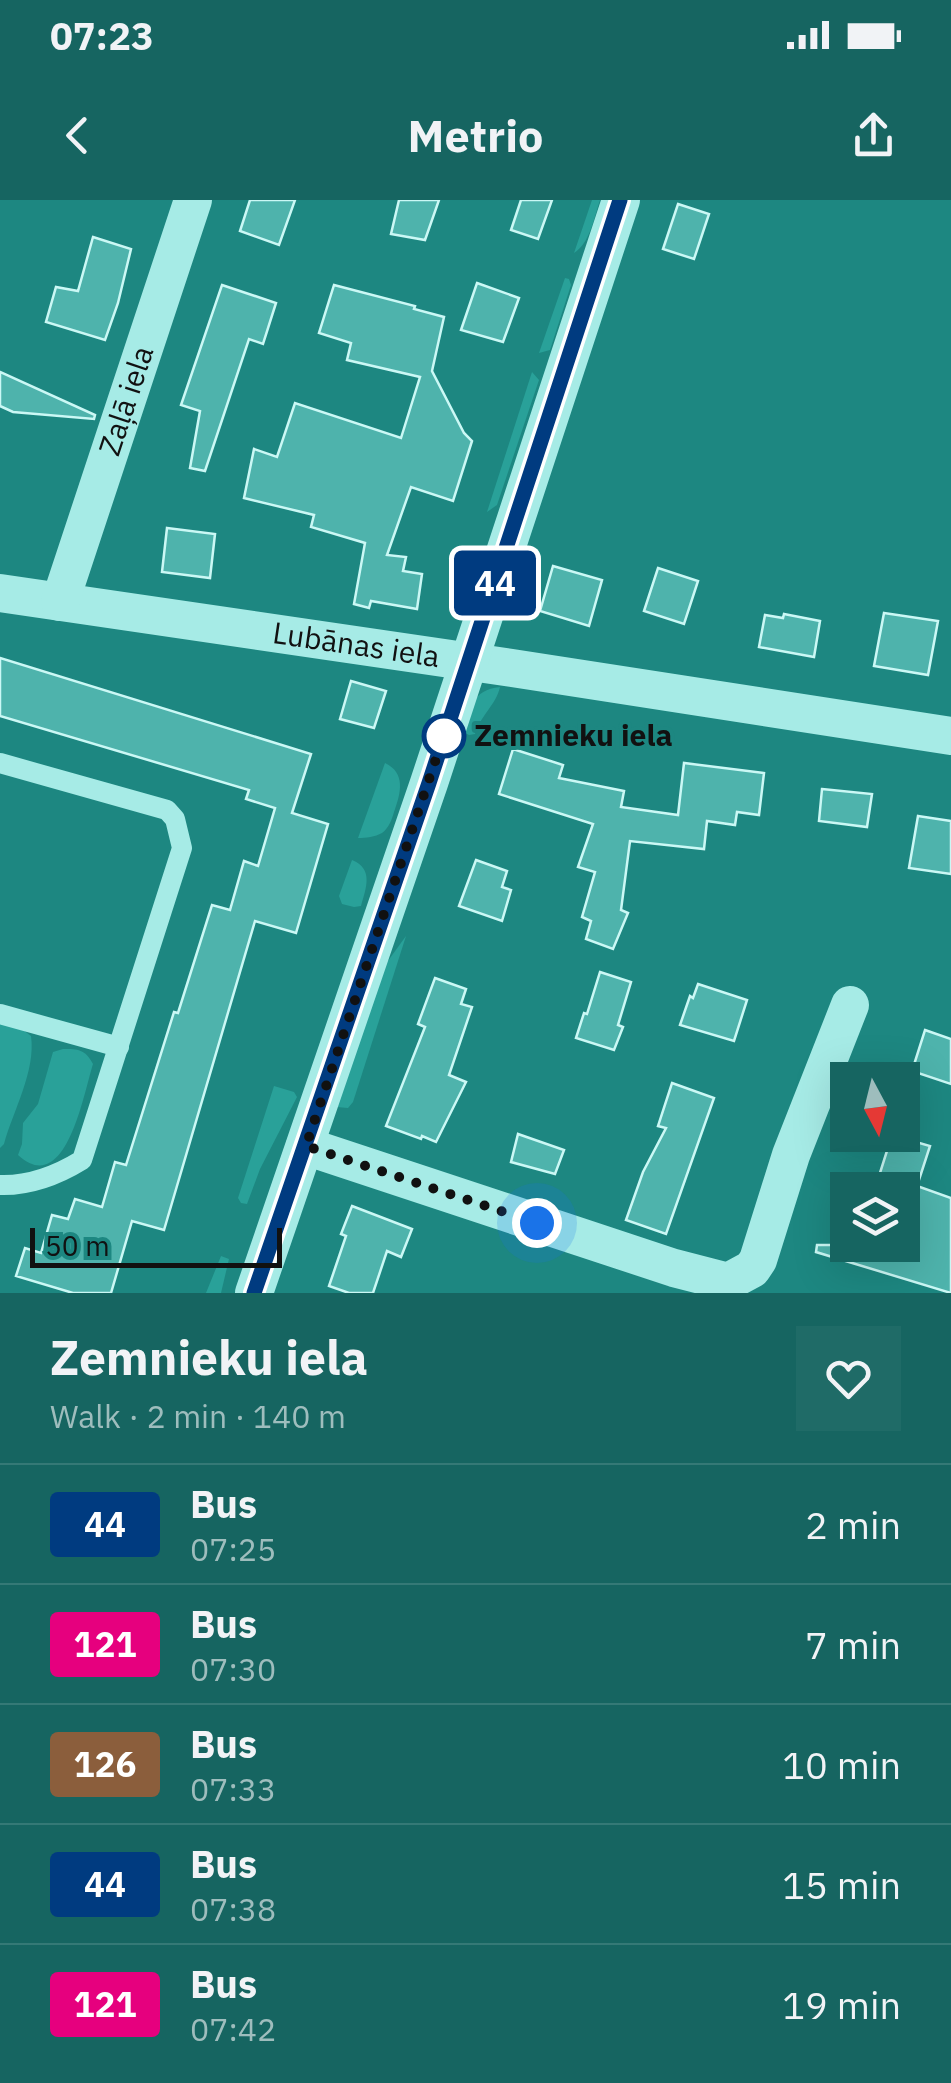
<!DOCTYPE html>
<meta charset="utf-8">
<style>
body{margin:0;font-family:"IBM Plex Sans",sans-serif;background:#1f6b67;color:#f1f3f6;height:100vh;display:flex;flex-direction:column;font-size:38px;white-space:nowrap}
*{box-sizing:border-box;margin:0}
p{font-size:32px;color:#9ebdbd}
.icon{flex:none;width:55px;height:55px;fill:none;stroke:currentColor;stroke-width:2;stroke-linecap:round;stroke-linejoin:round}
.map{position:relative;height:1093px;overflow:hidden}
.sheet{display:flex;flex-direction:column;background:#166561;flex:1}
.sheet>*{flex:none}
.badge{padding:0 20px;border-radius:8px;font-size:35px;line-height:65px}
.needle{width:65px;rotate:173deg}
.fabs{position:absolute;left:830px;top:862px;display:grid;gap:20px}
.fabs a{display:grid;place-items:center;width:90px;height:90px;border-radius:0px;background:#166561;box-shadow:0 10px 40px #0002;font-size:50px}
.scale{position:absolute;left:30px;bottom:25px;width:252px;box-sizing:border-box;padding-left:10px;border:5px solid #111;border-top:0;font-size:28px;line-height:35px;white-space:nowrap;color:#111;-webkit-text-stroke:8px #1d8781;paint-order:stroke}
.you{position:absolute;width:50px;height:50px;margin:-25px;border:8px solid #fff;border-radius:50%;background:#1a73e8;box-shadow:0 0 0 15px #1a73e833}
.map>.badge{position:absolute;translate:-50% -50%;box-shadow:0 0 0 5px #fff}
.round{display:grid;place-items:center;flex:none;width:105px;height:105px;border-radius:0px;background:#1f6b67}
.headline{display:flex;align-items:center;justify-content:space-between;height:170px;padding:0 50px}
h1{font-size:48px;font-weight:700;line-height:75px}
ul{padding:0;list-style:none}
li{display:flex;align-items:center;gap:30px;height:120px;padding:0 50px;border-top:2px solid #357976}
li div{flex:1}
li b{display:block;font-size:38px}
li em{font-style:normal}
li .badge{min-width:110px;font-weight:700;text-align:center}
.status{display:flex;justify-content:space-between;align-items:center;height:70px;padding:0 50px;background:#166561;direction:ltr}
.status svg{height:28px;fill:currentColor}
header{display:flex;justify-content:space-between;align-items:center;height:130px;padding:0 50px;background:#166561;font-size:45px;font-weight:700}
.map>svg:first-child{display:block}
</style>
<div class="status"><b>07:23</b><svg viewBox="0 0 49 12"><path d="M0 12V9h3v3zM5 12V6h3v6zM10 12V3h3v9zM15 12V0h3v12zM26 1h20v11H26zM47 4h2v5h-2z"/></svg></div>
<header><svg class="icon" aria-label="back" viewBox="0 0 24 24"><path d="M15 5l-7 7 7 7"/></svg>Metrio<svg class="icon" aria-label="share" viewBox="0 0 24 24"><path d="M12 15V3M7 8l5-5 5 5M5 13v7h14v-7"/></svg></header>
<div class="map">
<svg width="951" height="1093" viewBox="0 0 951 1093">
<rect width="100%" height="100%" fill="#1d8781"/>
<g fill="#29a199">
<path d="M592 0H600C594 18 590 43 574 53Z"/>
<polygon points="565,78 569,79 571,85 550,150 539,153"/>
<polygon points="532,172 539,180 497,305 487,312"/>
<path d="M500 487C496 505 482 513 475 534L469 535 459 530C470 509 472 490 500 487Z"/>
<path d="M385 563C406 573 401 593 394 612 392 619 389 628 382 633 375 637 366 638 358 638Z"/>
<path d="M352 660C374 669 366 688 361 706L354 707 342 704 339 696Z"/>
<polygon points="406,736 353,902 348,908 337,907 385,765"/>
<path d="M0 822 18 826 31 836C36 871 13 911 4 944L0 948Z"/>
<path d="M63 849C78 849 85 849 93 864 84 892 66 999 18 955L22 944 23 923 38 904 53 852Z"/>
<polygon points="274,886 294,892 297,897 260,969 247,1004 241,1003 238,998"/>
<polygon points="221,1056 229,1059 221,1093 206,1093"/>
</g>
<g fill="#4eb3ac" stroke="#cbf8f5" stroke-width="2.5">
<polygon points="250,0 295,0 279,45 240,31"/>
<polygon points="399,0 439,0 425,40 391,34"/>
<polygon points="521,0 552,0 538,39 511,30"/>
<polygon points="678,4 709,14 694,59 663,49"/>
<polygon points="93,37 131,49 118,103 105,140 46,122 56,87 78,91"/>
<polygon points="477,83 519,98 503,142 461,130"/>
<polygon points="222,85 276,103 263,144 249,139 205,271 190,268 200,211 181,205"/>
<polygon points="334,85 415,106 414,109 444,117 432,171 464,233 472,241 453,301 411,287 387,355 406,357 403,371 422,374 417,409 371,401 369,408 354,404 365,343 311,327 314,315 244,298 254,249 277,257 295,203 401,238 420,177 347,160 351,143 319,133"/>
<polygon points="0,172 95,215 94,219 13,212 0,206"/>
<polygon points="167,328 215,334 210,378 162,372"/>
<polygon points="553,366 602,380 589,426 540,411"/>
<polygon points="658,368 698,381 684,424 644,411"/>
<polygon points="884,413 938,421 928,475 874,466"/>
<polygon points="784,414 820,421 814,457 759,447 765,415 783,418"/>
<polygon points="0,458 311,554 292,613 328,624 296,733 255,721 164,1030 132,1021 111,1093 73,1093 16,1076 25,1048 41,1053 52,1015 68,1019 75,999 102,1007 115,962 126,965 174,812 178,813 212,705 230,710 244,661 258,666 275,608 246,599 249,590 0,516"/>
<polygon points="351,481 386,491 374,528 340,519"/>
<polygon points="513,549 563,565 559,578 624,591 621,607 678,615 684,563 764,573 759,615 737,612 735,625 707,621 704,649 630,641 621,710 628,713 613,749 586,739 591,721 582,717 595,672 578,667 593,624 499,594"/>
<polygon points="822,589 872,594 867,627 819,621"/>
<polygon points="918,616 951,621 951,674 909,668"/>
<polygon points="476,660 507,671 502,687 511,690 502,721 459,706"/>
<polygon points="600,772 631,782 618,825 623,827 614,850 576,838 584,813 587,814"/>
<polygon points="435,778 466,789 461,804 472,807 449,875 466,882 436,942 422,936 421,939 386,926 425,827 418,824"/>
<polygon points="698,784 747,800 734,841 680,825 690,796 693,798"/>
<polygon points="925,830 951,839 951,884 912,871"/>
<polygon points="672,883 714,898 666,1034 626,1020 643,972 666,928 658,926"/>
<polygon points="518,934 564,950 555,974 511,962"/>
<polygon points="892,935 930,946 917,986 951,998 951,1093 816,1052 817,1045 902,1045 902,984 879,976"/>
<polygon points="352,1006 412,1029 401,1057 387,1051 373,1093 349,1093 329,1086 346,1036 341,1034"/>
</g>
<g fill="none" stroke-linecap="round" stroke-linejoin="round">
<g stroke="#a6ebe6" stroke-width="20">
<path d="M0 563 167 610 175 619 182 648 82 960C56 976 30 986 0 985"/>
<polyline points="0,814 119,847"/>
</g>
<g stroke="#a6ebe6" stroke-width="38">
<path id="s1" d="M0 393 512 468 951 536"/>
<path id="s2" d="M60 402 193 0"/>
<polyline points="305,946 674,1068 728,1082 752,1069 758,1060 791,955 850,805"/>
<polyline points="254,1093 429,583 621,0"/>
</g>
</g>
<g fill="none" stroke-linecap="round" stroke-linejoin="round">
<g stroke="#fff" stroke-width="22">
<polyline id="line" points="254,1093 429,583 620,0"/>
</g>
<use href="#line" stroke="#003b80" stroke-width="15"/>
<polyline stroke="#111" stroke-width="10" stroke-dasharray="0 18" points="444,536 448,523 306,946 537,1023"/>
</g>
<circle fill="#fff" stroke="#003b80" stroke-width="5" cx="444" cy="536" r="20"/>
<g text-anchor="middle" stroke-width="8" stroke-linejoin="round" paint-order="stroke">
<g font-size="30" fill="#111" stroke="#1d8781">
<text dy="10" stroke="none"><textPath href="#s2" startOffset="212">Zaļā iela</textPath></text>
<text dy="10" stroke="none"><textPath href="#s1" startOffset="360">Lubānas iela</textPath></text>
</g>
<g font-size="30" font-weight="bold" fill="#111" stroke="#1d8781" text-anchor="start">
<text x="474" y="546">Zemnieku iela</text>
</g>
</g>
</svg>
<div class="fabs">
<a><svg class="needle" viewBox="-14 -14 28 28"><path d="M0-13l5 13h-10z" fill="#e53935"/><path d="M0 13l5-13h-10z" fill="#9ebdbd"/></svg></a>
<a><svg class="icon" aria-label="layers" viewBox="0 0 24 24"><path d="M12 4l9 5-9 5-9-5zM3 14l9 5 9-5"/></svg></a>
</div>
<div class="scale">50 m</div>
<div class="you" style="left:537px;top:1023px"></div>
<b class="badge" style="left:495px;top:383px;background:#003b80;color:#fff">44</b>
</div>
<section class="sheet">
<div class="headline"><div><h1>Zemnieku iela</h1><p>Walk · 2 min · 140 m</p></div><a class="round"><svg class="icon" aria-label="heart" viewBox="0 0 24 24"><path d="M12 20l-8-8c-3-5 5-10 8-4 3-6 11-1 8 4z"/></svg></a></div>
<ul>
<li><span class="badge" style="background:#003b80;color:#fff">44</span><div><b>Bus</b><p>07:25</p></div><em>2 min</em></li>
<li><span class="badge" style="background:#e6007e;color:#fff">121</span><div><b>Bus</b><p>07:30</p></div><em>7 min</em></li>
<li><span class="badge" style="background:#8b5e3c;color:#fff">126</span><div><b>Bus</b><p>07:33</p></div><em>10 min</em></li>
<li><span class="badge" style="background:#003b80;color:#fff">44</span><div><b>Bus</b><p>07:38</p></div><em>15 min</em></li>
<li><span class="badge" style="background:#e6007e;color:#fff">121</span><div><b>Bus</b><p>07:42</p></div><em>19 min</em></li>
</ul>
</section>
